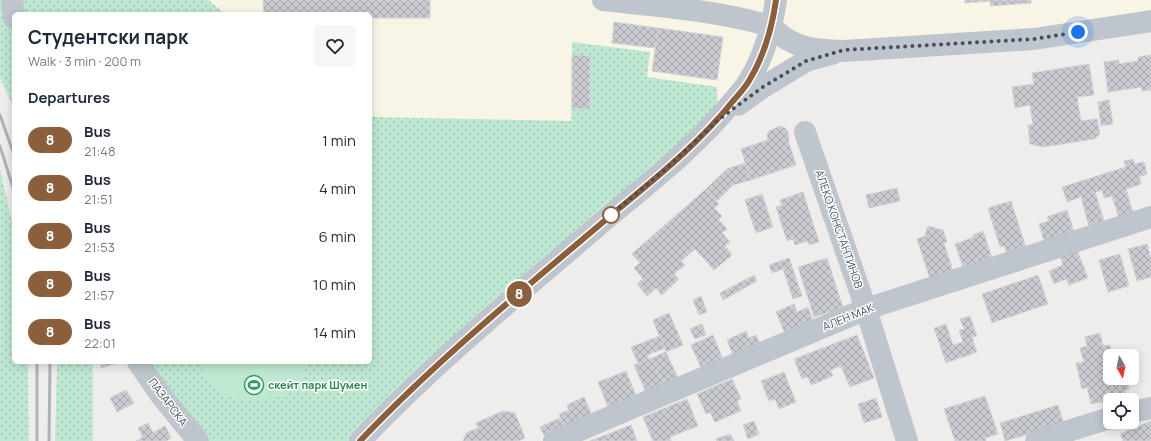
<!DOCTYPE html>
<meta charset="utf-8">
<style>
body{margin:0;font-family:Manrope,sans-serif;background:#f6f6f7;color:#1f2937;height:100vh;display:flex;flex-direction:column;font-size:15px;white-space:nowrap}
*{box-sizing:border-box;margin:0}
p{font-size:13px;color:#747a83}
.icon{flex:none;width:22px;height:22px;fill:none;stroke:currentColor;stroke-width:2;stroke-linecap:round;stroke-linejoin:round}
.map{position:relative;flex:1;overflow:hidden}
.sheet{position:absolute;left:12px;top:12px;width:360px;height:352px;display:flex;flex-direction:column;background:#fff;border-radius:6px;box-shadow:0 2px 10px #0003}
.sheet>*{flex:none}
.badge{padding:0 8px;border-radius:13px;font-size:14px;line-height:26px}
.needle{width:26px;rotate:171deg}
.fabs{position:absolute;left:1103px;top:349px;display:grid;gap:8px}
.fabs a{display:grid;place-items:center;width:36px;height:36px;border-radius:6px;background:#fff;box-shadow:0 2px 10px #0003;font-size:20px}
.you{position:absolute;width:20px;height:20px;margin:-10px;border:3px solid #fff;border-radius:50%;background:#1a73e8;box-shadow:0 0 0 6px #1a73e833}
.map>.badge{position:absolute;translate:-50% -50%;box-shadow:0 0 0 2px #fff}
h2{padding:0 16px;font-size:15px;line-height:36px}
.round{display:grid;place-items:center;flex:none;width:42px;height:42px;border-radius:6px;background:#f6f6f7}
.summary{display:flex;align-items:center;justify-content:space-between;height:68px;padding:0 16px}
h1{font-size:19px;font-weight:700;line-height:30px}
ul{padding:0;list-style:none}
li{display:flex;align-items:center;gap:12px;height:48px;padding:0 16px}
li div{flex:1}
li b{display:block;font-size:15px}
li em{font-style:normal}
li .badge{min-width:44px;font-weight:700;text-align:center}
.map>svg:first-child{display:block}
</style>
<div class="map">
<svg width="1151" height="441" viewBox="0 0 1151 441">
<defs>
<pattern id="grass-dots" width="8" height="8" patternUnits="userSpaceOnUse"><rect width="8" height="8" fill="#bfe8d2"/><path d="M2 2h.1M6 6h.1" fill="none" stroke="#9dbead" stroke-width="1.8" stroke-linecap="round"/></pattern>
<pattern id="building-cross-hatch" width="8" height="8" patternUnits="userSpaceOnUse"><rect width="8" height="8" fill="#cacbd1"/><path d="M0 0l8 8M0 8l8-8" fill="none" stroke="#a6a7ac"/></pattern>
</defs>
<rect width="100%" height="100%" fill="#efedec"/>
<polygon fill="#f9f5e6" points="208,0 1151,0 1151,21 844,51 718,120 717,87 647,77 650,52 572,42 572,121 370,117 370,14 225,14"/>
<g fill="url(#grass-dots)">
<polygon points="0,0 208,0 225,14 14,14 14,109 0,77"/>
<polygon points="572,42 650,52 647,77 717,87 718,120 360,441 198,441 138,362 370,362 370,117 571,121"/>
<polygon points="0,169 14,231 14,362 28,362 29,441 0,441"/>
<polygon points="57,362 93,362 93,441 55,441"/>
</g>
<path fill="#bfe8d2" d="M199 362H303L305 372C300 378 295 387 289 392 283 397 270 399 262 399 230 402 211 393 199 362Z"/>
<g fill="url(#building-cross-hatch)" stroke="#d1d2d7">
<polygon points="263,0 430,0 430,18 370,18 370,14 264,14"/>
<polygon points="965,0 1031,0 1031,3 991,6 990,1 965,3"/>
<polygon points="614,22 658,28 655,48 612,43"/>
<polygon points="658,28 723,37 717,80 652,71"/>
<polygon points="572,55 590,56 590,109 572,108"/>
<polygon points="1151,55 1151,90 1142,91 1141,87 1108,92 1104,62 1119,60 1119,64 1138,61 1138,57"/>
<polygon points="1089,64 1094,95 1077,97 1081,121 1097,119 1100,134 1094,139 1043,147 1030,144 1028,125 1033,125 1030,105 1015,108 1012,87 1034,84 1032,73"/>
<polygon points="1109,100 1113,124 1101,126 1098,102"/>
<polygon points="780,126 785,128 788,132 789,143 796,165 751,180 741,149 768,140 767,135 769,131"/>
<polygon points="1133,159 1135,164 1144,162 1147,174 1139,177 1141,184 1126,189 1133,213 1119,218 1112,196 1104,198 1102,190 1095,192 1104,221 1089,226 1081,197 1067,202 1062,187 1126,167 1124,161"/>
<polygon points="745,163 751,180 733,185 717,201 706,189 727,169"/>
<polygon points="897,188 900,201 869,208 866,195"/>
<polygon points="706,189 719,204 714,208 722,216 718,219 727,229 722,233 730,242 725,246 732,255 714,270 695,249 681,261 685,265 674,274 679,279 662,295 656,288 647,296 637,284 643,279 634,268 640,263 632,254"/>
<polygon points="803,192 819,242 809,245 808,241 795,245 793,239 787,241 776,207 782,205 780,200"/>
<polygon points="762,194 773,227 756,233 745,200"/>
<polygon points="1011,201 1026,248 1007,254 1004,246 1000,247 988,208"/>
<polygon points="1067,210 1074,232 1044,241 1039,224 1049,221 1047,217"/>
<polygon points="928,226 943,230 947,242 944,243 953,271 930,279 917,239 925,236"/>
<polygon points="983,231 992,258 963,268 955,244 974,237 973,235"/>
<polygon points="1147,244 1151,259 1151,277 1137,281 1128,249"/>
<polygon points="1077,250 1088,278 1069,285 1066,279 1054,284 1049,271 1063,265 1060,256"/>
<polygon points="1120,254 1129,286 1108,292 1099,260"/>
<polygon points="789,258 802,296 793,299 783,269 772,273 769,265"/>
<polygon points="827,258 843,308 814,317 798,267"/>
<polygon points="754,275 757,281 723,300 720,293"/>
<polygon points="1038,275 1048,304 992,323 982,294"/>
<polygon points="701,296 707,312 699,315 693,300"/>
<polygon points="794,304 797,312 808,307 815,326 787,338 776,312"/>
<polygon points="669,313 683,345 666,352 653,320"/>
<polygon points="970,316 977,336 972,337 977,352 946,363 934,328 946,324 953,345 963,342 959,330 964,329 960,319"/>
<polygon points="702,324 706,335 695,339 690,329"/>
<polygon points="746,331 749,338 756,335 761,347 734,358 727,340"/>
<polygon points="1100,333 1103,346 1110,345 1113,356 1110,356 1110,378 1126,378 1129,389 1125,390 1127,398 1110,400 1110,402 1103,404 1101,402 1091,404 1087,387 1082,389 1076,363 1084,362 1080,348 1087,346 1085,337"/>
<polygon points="713,335 724,362 703,372 691,345"/>
<polygon points="857,335 874,378 850,387 841,366 830,370 833,376 811,385 808,377 802,379 794,359"/>
<polygon points="660,336 665,348 647,355 649,359 638,363 631,347"/>
<polygon points="666,352 679,380 664,387 652,358"/>
<polygon points="652,358 666,390 648,397 634,365"/>
<polygon points="101,362 121,362 101,368"/>
<polygon points="626,371 638,401 610,412 598,382"/>
<polygon points="784,372 796,402 779,409 775,399 769,401 761,381"/>
<polygon points="732,379 741,399 737,401 741,411 715,422 710,412 706,414 697,394"/>
<polygon points="126,390 134,403 117,412 110,398"/>
<polygon points="985,396 998,434 985,438 986,441 955,441 944,409"/>
<polygon points="584,397 593,418 566,430 559,414 569,410 567,405"/>
<polygon points="876,398 882,417 864,423 858,404"/>
<polygon points="687,399 698,426 670,437 671,441 653,441 643,417"/>
<polygon points="1058,405 1064,424 1005,441 1000,423"/>
<polygon points="503,411 515,413 525,438 518,441 463,441 466,433 478,428 476,423"/>
<polygon points="560,418 564,426 544,435 540,427"/>
<polygon points="754,421 759,434 748,439 743,425"/>
<polygon points="1151,421 1151,441 1123,441 1120,434"/>
<polygon points="148,423 153,433 165,426 171,438 166,441 136,441 143,437 138,428"/>
<polygon points="631,425 637,441 611,441 608,434"/>
<polygon points="608,434 611,441 590,441"/>
<polygon points="730,434 734,441 717,441 716,439"/>
</g>
<g fill="none" stroke-linecap="round" stroke-linejoin="round">
<g stroke="#bfc5cd" stroke-width="22">
<polyline points="12,0 14,18"/>
<path d="M603 0C656 6 711 10 763 24 775 27 776 32 785 38 803 50 823 50 844 51L1034 39 1151 21"/>
<polyline points="738,105 763,87 806,61 832,54"/>
<polyline points="805,132 866,309 907,441"/>
<polyline points="138,362 160,394 198,441"/>
<polyline points="1132,412 1151,408"/>
<path d="M360 441C436 361 523 290 606 219 650 182 697 146 733 101 739 94 746 87 750 79 765 54 772 28 776 0"/>
<polyline points="554,441 866,309 1151,217"/>
<polyline points="1036,441 1110,418"/>
</g>
<g stroke="#afb1b6" stroke-width="3">
<polyline points="0,115 14,155"/>
<polyline points="0,146 14,191"/>
<polyline points="37,362 37,441"/>
<polyline points="49,441 50,362"/>
</g>
</g>
<g fill="none" stroke-linecap="round" stroke-linejoin="round">
<g stroke="#fff" stroke-width="9">
<path id="line" d="M360 441C437 360 524 289 609 217 652 181 698 145 733 101 739 94 746 87 750 79 765 54 772 28 776 0"/>
</g>
<use href="#line" stroke="#8b5e3c" stroke-width="6"/>
<polyline stroke="#474e57" stroke-width="4" stroke-dasharray="0 7.2" points="611,215 607,218 667,168 718,120 763,87 806,61 844,50 1034,39 1078,32"/>
</g>
<defs>
<g id="stadium-ring" transform="scale(1)"><circle r="9.5" fill="#fff" stroke="#2e9e5b" stroke-width="1.5"/><path d="M0-5a6.5 5 0 1 0 0 10a6.5 5 0 1 0 0-10ZM-3.5-1.8h7v3.6h-7Z" fill="#2e9e5b"/></g>
</defs>
<g fill-rule="evenodd">
<use href="#stadium-ring" x="254" y="385"/>
</g>
<circle fill="#fff" stroke="#8b5e3c" stroke-width="2" cx="611" cy="215" r="8"/>
<g text-anchor="middle" stroke-width="3" stroke-linejoin="round" paint-order="stroke">
<g font-size="11" fill="#474e57" stroke="#fff">
<text transform="translate(839 229) rotate(71)" y="4">АЛЕКО КОНСТАНТИНОВ</text>
<text transform="translate(848 317) rotate(-22)" y="4">АЛЕН МАК</text>
<text transform="translate(168 402) rotate(53)" y="4">ПАЗАРСКА</text>
</g>
<g font-size="11" font-weight="bold" fill="#27864d" stroke="#fff" text-anchor="start">
<text x="268" y="389">скейт парк Шумен</text>
</g>
</g>
</svg>
<div class="fabs">
<a><svg class="needle" viewBox="-14 -14 28 28"><path d="M0-13l5 13h-10z" fill="#e53935"/><path d="M0 13l5-13h-10z" fill="#747a83"/></svg></a>
<a><svg class="icon" aria-label="locate" viewBox="0 0 24 24"><circle cx="12" cy="12" r="6"/><path d="M12 2v4M12 18v4M2 12h4M18 12h4"/></svg></a>
</div>
<div class="you" style="left:1078px;top:32px"></div>
<b class="badge" style="left:519px;top:294px;background:#8b5e3c;color:#fff">8</b>
<section class="sheet">
<div class="summary"><div><h1>Студентски парк</h1><p>Walk · 3 min · 200 m</p></div><a class="round"><svg class="icon" aria-label="heart" viewBox="0 0 24 24"><path d="M12 20l-8-8c-3-5 5-10 8-4 3-6 11-1 8 4z"/></svg></a></div>
<h2>Departures</h2>
<ul>
<li><span class="badge" style="background:#8b5e3c;color:#fff">8</span><div><b>Bus</b><p>21:48</p></div><em>1 min</em></li>
<li><span class="badge" style="background:#8b5e3c;color:#fff">8</span><div><b>Bus</b><p>21:51</p></div><em>4 min</em></li>
<li><span class="badge" style="background:#8b5e3c;color:#fff">8</span><div><b>Bus</b><p>21:53</p></div><em>6 min</em></li>
<li><span class="badge" style="background:#8b5e3c;color:#fff">8</span><div><b>Bus</b><p>21:57</p></div><em>10 min</em></li>
<li><span class="badge" style="background:#8b5e3c;color:#fff">8</span><div><b>Bus</b><p>22:01</p></div><em>14 min</em></li>
</ul>
</section>
</div>
